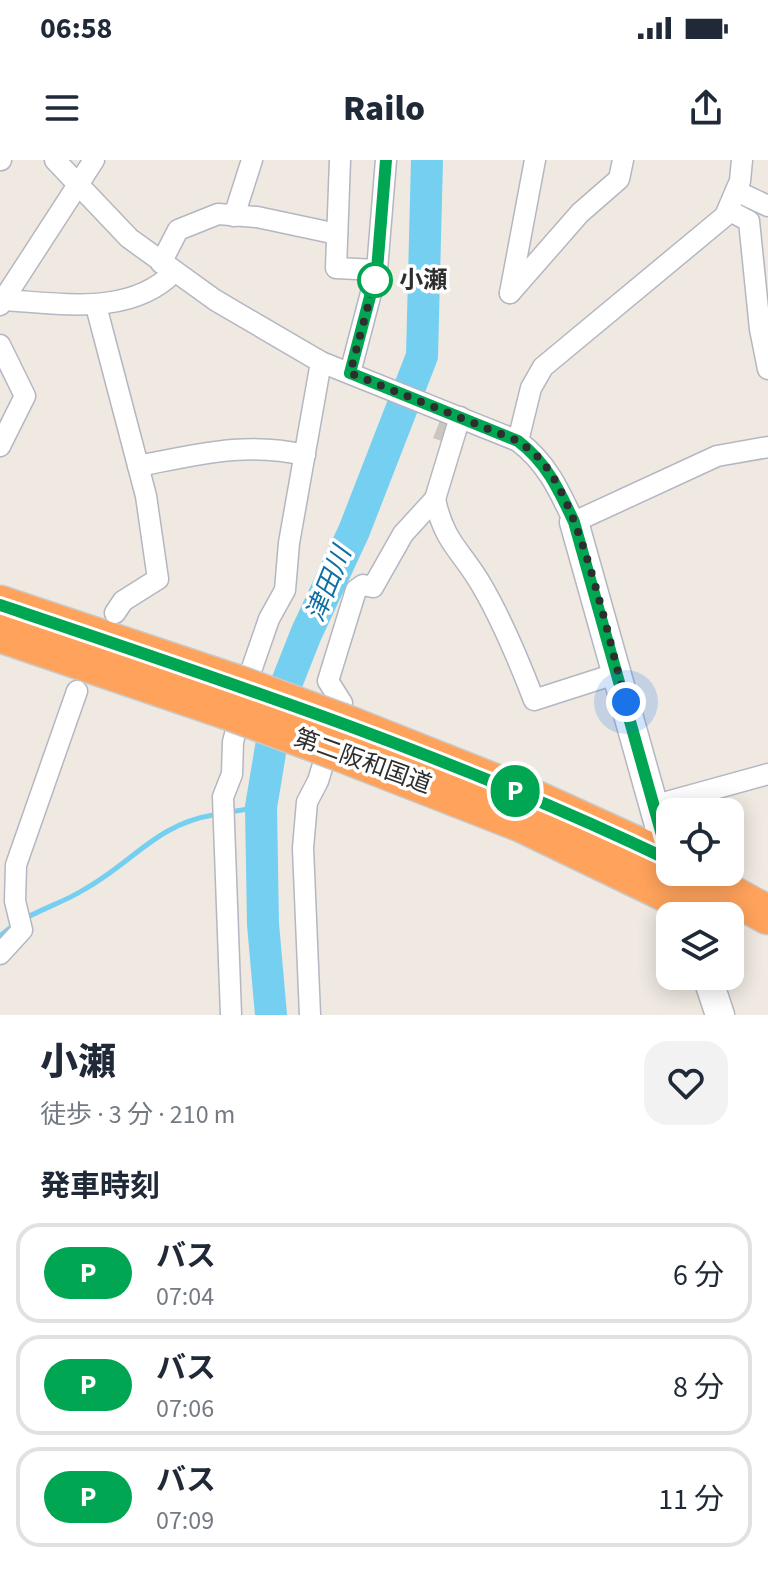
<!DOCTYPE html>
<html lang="ja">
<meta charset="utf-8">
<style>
body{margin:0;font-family:"Source Sans 3","Noto Sans JP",sans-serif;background:#f2f2f3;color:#1f2937;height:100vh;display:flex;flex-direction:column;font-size:30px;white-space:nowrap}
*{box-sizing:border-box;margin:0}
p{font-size:26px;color:#747a83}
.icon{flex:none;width:44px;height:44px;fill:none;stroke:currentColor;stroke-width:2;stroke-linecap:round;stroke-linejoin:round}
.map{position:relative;height:855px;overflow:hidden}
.drawer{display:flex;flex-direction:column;background:#fff;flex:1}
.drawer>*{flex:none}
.badge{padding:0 16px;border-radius:26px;font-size:28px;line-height:52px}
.controls{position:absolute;left:656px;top:638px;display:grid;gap:16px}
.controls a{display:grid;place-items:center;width:88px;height:88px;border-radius:16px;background:#fff;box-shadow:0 4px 20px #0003;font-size:40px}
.you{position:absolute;width:40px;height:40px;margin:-20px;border:6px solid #fff;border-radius:50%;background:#1a73e8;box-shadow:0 0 0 12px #1a73e833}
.map>.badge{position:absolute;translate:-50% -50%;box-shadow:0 0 0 4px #fff}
h2{padding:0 40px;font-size:30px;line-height:72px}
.round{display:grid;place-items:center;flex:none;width:84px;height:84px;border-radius:24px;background:#f2f2f3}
.headline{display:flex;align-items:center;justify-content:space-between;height:136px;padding:0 40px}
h1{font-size:38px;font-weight:800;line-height:60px}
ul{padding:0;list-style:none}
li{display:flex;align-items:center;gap:24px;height:100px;margin:0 16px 12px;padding:0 24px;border:4px solid #e0e1e3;border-radius:24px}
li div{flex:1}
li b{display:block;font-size:30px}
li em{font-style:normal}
li .badge{min-width:88px;font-weight:700;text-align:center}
.status{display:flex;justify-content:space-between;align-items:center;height:56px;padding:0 40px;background:#fff;direction:ltr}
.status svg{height:22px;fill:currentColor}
header{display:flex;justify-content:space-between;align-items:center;height:104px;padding:0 40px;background:#fff;font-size:36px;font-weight:800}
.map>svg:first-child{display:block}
</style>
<div class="status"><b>06:58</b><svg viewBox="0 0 49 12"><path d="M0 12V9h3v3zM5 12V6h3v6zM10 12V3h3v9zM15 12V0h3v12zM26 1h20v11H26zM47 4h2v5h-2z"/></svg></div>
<header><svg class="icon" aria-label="menu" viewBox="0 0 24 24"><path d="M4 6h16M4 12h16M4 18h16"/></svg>Railo<svg class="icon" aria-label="share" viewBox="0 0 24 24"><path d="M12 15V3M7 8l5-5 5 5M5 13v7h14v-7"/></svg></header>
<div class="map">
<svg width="768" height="855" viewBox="0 0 768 855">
<rect width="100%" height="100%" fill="#efe9e1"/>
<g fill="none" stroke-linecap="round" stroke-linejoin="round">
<g stroke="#75cff0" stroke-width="5">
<polyline points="236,651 261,647"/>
<path d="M24 759C44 748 66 741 85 729 132 703 157 664 213 655"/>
<polyline points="0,776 15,764"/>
</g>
<polyline stroke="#75cff0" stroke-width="32" points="271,855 263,764 261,647 278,545 306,474 354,371 422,196 427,0"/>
</g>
<polygon fill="#cbc7bf" points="441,258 454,262 447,283 433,278"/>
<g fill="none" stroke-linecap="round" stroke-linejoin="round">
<g stroke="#b4b7c1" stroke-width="23">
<g id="street">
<polyline points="0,0 1,0"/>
<path d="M55 0 129 78 215 140 321 202 518 281C547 303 559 330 574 362L717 296 768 287"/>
<polyline points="340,0 336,108 377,110"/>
<polyline points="736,31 768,46"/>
<polyline points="728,50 749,61 760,169 768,209"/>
<polyline points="234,56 252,0"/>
<polyline points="161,103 178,70 218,54 257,57 337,74"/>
<polyline points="510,133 580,53 619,19 623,0"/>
<polyline points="510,133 535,0"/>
<path d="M3 140C60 143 130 157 174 112"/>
<polyline points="0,145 94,0"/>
<polyline points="96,146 146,336 158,419 123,441 115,453"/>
<polyline points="0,185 25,236 0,286"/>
<polyline points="350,213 377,110 386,0"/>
<polyline points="518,281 531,228 543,207 725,56 740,21 742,0"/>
<path d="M138 306C197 295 245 281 305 295"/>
<path d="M435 339C444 383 462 391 482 426 503 462 519 501 534 540L618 513"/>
<polyline points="656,645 768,614"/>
<polyline points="0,794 22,770 15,741 16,705 77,531"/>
<polyline points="231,855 223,637 232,614 233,582 252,508 269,459 285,430 289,383 321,202"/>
<polyline points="310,855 303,688 307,642 318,621 342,543 328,521 356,430 363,425 373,427 403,374 435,339 460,257"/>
</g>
</g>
<g stroke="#b4b7c1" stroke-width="31">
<g id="secondary">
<polyline points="574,362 670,704"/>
<polyline points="707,816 720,855"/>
</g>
</g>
<g stroke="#c9c9c9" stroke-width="41">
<g id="highway">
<polyline points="0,445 236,524"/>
<polyline points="0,473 227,550"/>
<polyline points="348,565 527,636 670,701"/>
<polyline points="340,592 522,663 715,756"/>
<polyline points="690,712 768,755"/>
</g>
</g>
<use href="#street" stroke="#fff" stroke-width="20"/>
<use href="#secondary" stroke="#fff" stroke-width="28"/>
<use href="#highway" stroke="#ffa35c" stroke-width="38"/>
<g stroke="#c9c9c9" stroke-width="41" stroke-linecap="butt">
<g id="highway-bridge">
<polyline points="236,524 348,565"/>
<polyline points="227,550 340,592"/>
</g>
</g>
<use href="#highway-bridge" stroke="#ffa35c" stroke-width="38"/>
</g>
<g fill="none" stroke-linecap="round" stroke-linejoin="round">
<g stroke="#fff" stroke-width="18">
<path id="line" d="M0 445C226 521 453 596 669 700L574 362C559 330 547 303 518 281L350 213 377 110 386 0"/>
</g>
<use href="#line" stroke="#00a651" stroke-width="12"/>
<path stroke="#2e2e2e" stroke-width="8" stroke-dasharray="0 14.4" d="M375 120 350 213 518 281C525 286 532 291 538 297 581 341 608 479 626 542"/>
</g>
<circle fill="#fff" stroke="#00a651" stroke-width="4" cx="375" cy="120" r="16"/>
<g text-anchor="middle" stroke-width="7" stroke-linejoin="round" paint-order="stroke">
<g font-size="24" font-weight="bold" fill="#2e2e2e" stroke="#fff" text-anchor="start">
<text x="399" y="128">小瀬</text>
</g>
<g font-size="24" fill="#2e2e2e" stroke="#fff">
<text transform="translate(363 601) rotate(20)" y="8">第二阪和国道</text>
</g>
<g font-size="26" font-style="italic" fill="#0d6fa3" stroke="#fff">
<text transform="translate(328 424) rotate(-68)" y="9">津田川</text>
</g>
</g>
</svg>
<div class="controls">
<a><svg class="icon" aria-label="locate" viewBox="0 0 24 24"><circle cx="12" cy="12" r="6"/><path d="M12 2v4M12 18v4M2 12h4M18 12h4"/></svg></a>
<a><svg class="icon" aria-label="layers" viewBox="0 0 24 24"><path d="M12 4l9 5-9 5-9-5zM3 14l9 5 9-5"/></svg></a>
</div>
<div class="you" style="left:626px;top:542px"></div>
<b class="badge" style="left:515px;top:631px;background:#00a651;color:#fff">P</b>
</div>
<section class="drawer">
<div class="headline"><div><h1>小瀬</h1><p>徒歩 · 3 分 · 210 m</p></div><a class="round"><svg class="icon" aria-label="heart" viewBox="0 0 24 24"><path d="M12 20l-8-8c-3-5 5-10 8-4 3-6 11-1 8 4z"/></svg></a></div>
<h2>発車時刻</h2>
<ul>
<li><span class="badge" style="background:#00a651;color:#fff">P</span><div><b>バス</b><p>07:04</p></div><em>6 分</em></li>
<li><span class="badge" style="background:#00a651;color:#fff">P</span><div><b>バス</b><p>07:06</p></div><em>8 分</em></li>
<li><span class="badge" style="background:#00a651;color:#fff">P</span><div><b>バス</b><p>07:09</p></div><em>11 分</em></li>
</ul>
</section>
